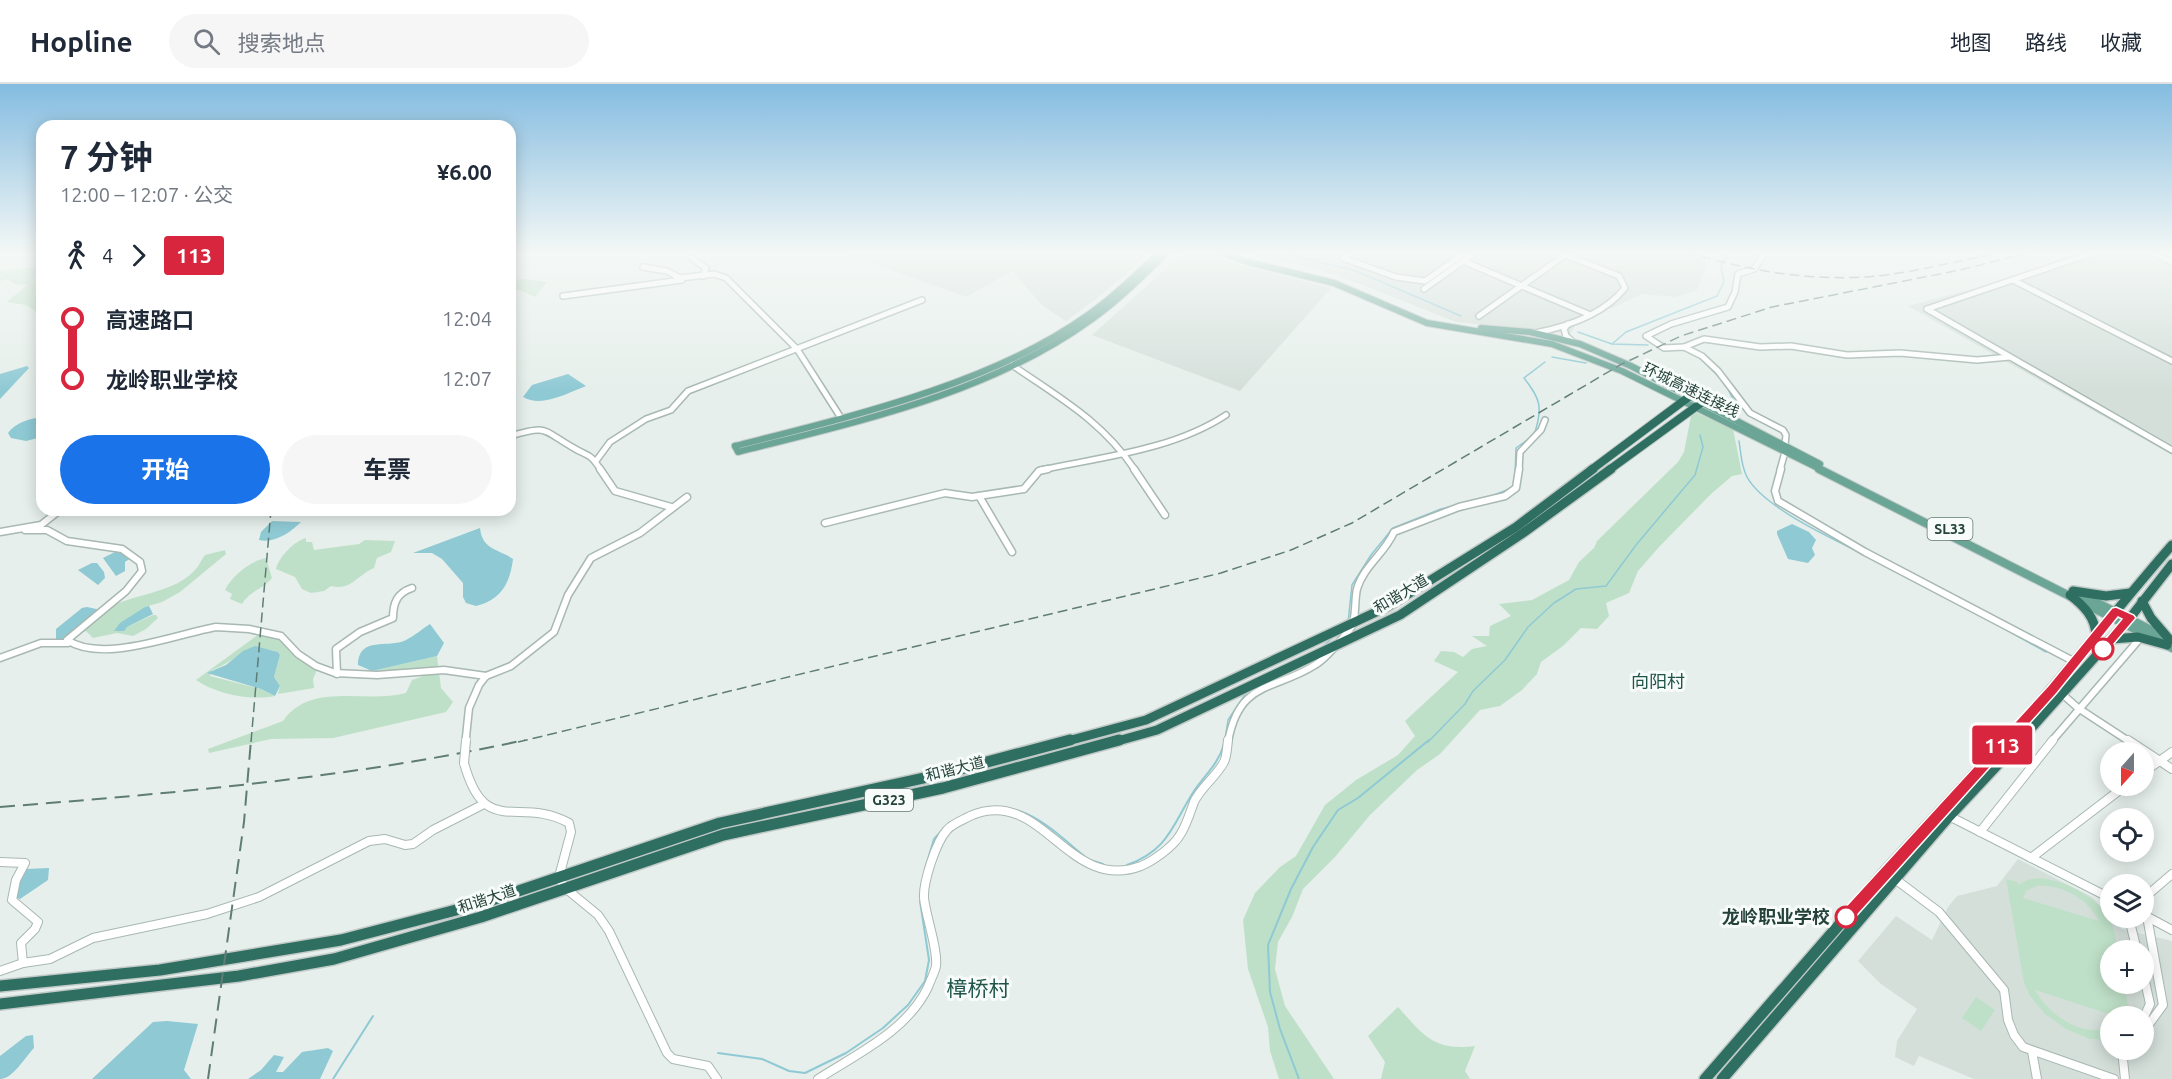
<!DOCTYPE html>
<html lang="zh">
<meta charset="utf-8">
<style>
body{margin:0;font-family:Ubuntu,"Noto Sans SC",sans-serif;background:#f6f6f7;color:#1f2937;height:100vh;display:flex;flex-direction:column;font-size:22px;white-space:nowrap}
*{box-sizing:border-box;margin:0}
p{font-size:20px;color:#747a83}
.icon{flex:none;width:33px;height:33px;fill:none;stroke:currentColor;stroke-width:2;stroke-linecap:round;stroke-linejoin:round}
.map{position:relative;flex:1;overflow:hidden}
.drawer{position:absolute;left:36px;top:36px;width:480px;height:396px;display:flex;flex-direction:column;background:#fff;border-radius:18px;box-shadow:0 3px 15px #0003}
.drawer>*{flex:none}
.badge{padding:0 12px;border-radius:4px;font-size:21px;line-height:39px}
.needle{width:39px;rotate:201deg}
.buttons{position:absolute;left:2100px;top:658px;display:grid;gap:12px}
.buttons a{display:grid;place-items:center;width:54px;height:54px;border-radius:50%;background:#fff;box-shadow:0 3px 15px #0003;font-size:30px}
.map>.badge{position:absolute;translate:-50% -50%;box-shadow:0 0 0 3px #fff}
.legs{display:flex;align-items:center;gap:9px;height:66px;padding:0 24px;font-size:20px}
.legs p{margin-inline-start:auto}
.overview{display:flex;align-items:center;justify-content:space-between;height:102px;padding:0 24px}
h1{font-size:33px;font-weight:700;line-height:45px}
.button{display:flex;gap:12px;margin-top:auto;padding:12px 24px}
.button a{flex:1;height:69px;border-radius:36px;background:#1a73e8;color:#fff;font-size:24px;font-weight:700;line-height:69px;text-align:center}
.button a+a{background:#f6f6f7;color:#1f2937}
ul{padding:0 24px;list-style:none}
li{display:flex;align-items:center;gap:21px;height:60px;font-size:22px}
li i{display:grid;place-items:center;width:9px;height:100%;margin:0 8px;background:currentColor}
li i::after{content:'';width:15px;height:15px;margin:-8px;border:4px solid;border-radius:50%;background:#fff}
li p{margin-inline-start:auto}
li:first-child i{background:linear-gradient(#0000 50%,currentColor 0)}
li:last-child i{background:linear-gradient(currentColor 50%,#0000 0)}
header{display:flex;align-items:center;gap:36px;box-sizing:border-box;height:84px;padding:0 30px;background:#fff;border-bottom:2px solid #e0e1e3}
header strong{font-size:28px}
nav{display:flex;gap:33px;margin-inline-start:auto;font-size:21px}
.search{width:420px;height:54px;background:#f6f6f7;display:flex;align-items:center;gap:15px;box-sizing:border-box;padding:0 21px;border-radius:33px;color:#747a83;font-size:22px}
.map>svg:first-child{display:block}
</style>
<header>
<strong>Hopline</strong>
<div class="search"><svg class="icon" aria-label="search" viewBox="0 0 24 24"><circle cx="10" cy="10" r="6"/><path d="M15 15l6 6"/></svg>搜索地点</div>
<nav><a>地图</a><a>路线</a><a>收藏</a></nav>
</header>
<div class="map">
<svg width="2172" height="995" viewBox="0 0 2172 995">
<rect width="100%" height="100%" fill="#e6efeb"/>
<g fill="#d4dfda" fill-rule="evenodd">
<polygon points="842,168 1151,168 1101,211 1066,237 1043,222 1012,187 966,213"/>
<polygon points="1185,168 1204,168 1237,180 1331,204 1240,307 1092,251"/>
<polygon points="1244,168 1706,168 1705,184 1697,206 1675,213 1642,210 1575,241 1570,250 1456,238 1363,201 1318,185"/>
<polygon points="2078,168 2155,168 2172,176 2172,371 1908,222 2017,193"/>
<path d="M2018 775 2092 813 2122 845 2172 857V995H1974L1919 972 1914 982 1895 973 1897 957 1917 925 1881 900 1858 877 1896 832 1932 856 1948 823 1957 812 1997 802ZM2110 867H2144V900H2110ZM2110 933H2144V966H2110Z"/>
</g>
<g fill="#bfe0c8" fill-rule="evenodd">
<polygon points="33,183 42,183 42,231 26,221 7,218 27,201 14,200 8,195 0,197 0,188"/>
<polygon points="525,195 547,198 535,213 520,206 510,206 510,196"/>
<polygon points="1692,327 1733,345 1742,390 1732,392 1711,410 1659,463 1638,487 1629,509 1606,519 1609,532 1597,545 1581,544 1563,562 1541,578 1537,590 1522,606 1500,622 1480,626 1440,670 1417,686 1370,731 1335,773 1303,805 1292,833 1278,858 1275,885 1285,922 1334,995 1279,995 1270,967 1268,943 1248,885 1243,836 1255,809 1280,783 1296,772 1325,721 1356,696 1398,671 1415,652 1405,637 1458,588 1434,577 1441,567 1454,568 1463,573 1472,565 1487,562 1472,552 1489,552 1490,542 1511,532 1499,520 1532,516 1569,496 1579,478 1594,464 1597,457 1678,378 1684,368"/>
<path d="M306 454V458H312L314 466 359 460 365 456 395 457 391 468 377 474 374 484C356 492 351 507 331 502L324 507 311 509 302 505 295 493 276 485C279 473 294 457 306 454Z"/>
<path d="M225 466 226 470 180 508 162 518 145 523 127 543 153 531H156L158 534 146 545 133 552 117 549 93 554 86 547 71 552C86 540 100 528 117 520 142 509 176 507 195 486 199 482 201 476 205 471Z"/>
<path d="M266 474 272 494C262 506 252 505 242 520L230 515 232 510 225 506C232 492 250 477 266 474Z"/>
<path d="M259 550 278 554 291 569 317 586 313 595 314 604 278 610 280 602 274 593 280 571 278 568C246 557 239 576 212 586L210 592 261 605 275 612C251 617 216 610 196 596Z"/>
<path d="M437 572 441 604 453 618 446 628 333 654 271 655 209 669 208 665 283 637C311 597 364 620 406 609L412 596 421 593 424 586 372 587Z"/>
<path d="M2037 794C2065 795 2104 815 2113 844 2116 851 2116 859 2118 867H2110V900H2124L2130 933H2118L2035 906C2048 930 2083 955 2110 943V955H2090L2066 945 2045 930 2030 912 2024 899 2006 795 2018 798V801L2027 796ZM2037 802C2062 800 2088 815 2099 837L2023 814 2026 807Z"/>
<polygon points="1976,913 1995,926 1981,947 1962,934"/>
<path d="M1398 923C1424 952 1434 967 1475 962L1465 987 1470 995H1381L1385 978 1368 952Z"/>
</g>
<g fill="#8ec9d4">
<polygon points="27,282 29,284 0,315 0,290"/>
<path d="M568 290 586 302C567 309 542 324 523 313L532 301Z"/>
<path d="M42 333V353L26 357 11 354 8 349C16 338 29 335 42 333Z"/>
<path d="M272 437 301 438C291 448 274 460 259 456L261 448Z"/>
<polygon points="1792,440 1809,448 1816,456 1812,464 1815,471 1808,479 1788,475 1777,450 1777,447"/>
<path d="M480 444C482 466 499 465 513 475 510 499 501 516 476 522L466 519 463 513V499L442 475 432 469H413Z"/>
<polygon points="119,466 131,474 125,478 125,487 116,492 103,474"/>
<polygon points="92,479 97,479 104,488 105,494 98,501 78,486"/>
<polygon points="149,522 153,530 127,543 124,547 114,547 120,539 145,523"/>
<polygon points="87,523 101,526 65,556 56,555 56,545 82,524"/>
<path d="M430 540 444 559 437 572 372 587 358 581C359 551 388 565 406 556 414 552 422 545 430 540Z"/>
<polygon points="255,562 278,568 280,571 274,593 280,602 275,612 261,605 207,589 226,581 243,567"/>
<polygon points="49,784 48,796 20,815 15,813 20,796 26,785"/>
<polygon points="167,937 198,940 184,986 191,995 92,995 153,938"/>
<path d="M33 951 34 964C25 973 13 995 0 995V972L26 952Z"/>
<polygon points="328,964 333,967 320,995 248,995 261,986 274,971 284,973 276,988 283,988 302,968"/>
</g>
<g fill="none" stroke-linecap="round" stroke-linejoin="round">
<g stroke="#8ec9d4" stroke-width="1.5">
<polyline points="1280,168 1356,187 1461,232"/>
<polyline points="1578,248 1612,260 1648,261"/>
<polyline points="1612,260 1626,248 1717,212 1724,198 1721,182 1727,173 1724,168"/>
<polyline points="1552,273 1586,279"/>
<polyline points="1699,273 1721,295"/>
<polyline points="1726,301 1736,321"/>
<path d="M1535 348C1543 323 1540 314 1524 294L1545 278"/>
<path d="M1739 357C1741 369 1741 382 1747 393 1764 424 1833 455 1865 471"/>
<polyline points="1515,393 1516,364 1530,354"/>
<polyline points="1489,413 1512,404 1514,401"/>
<polyline points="1976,529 2046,568"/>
<polyline points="1348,538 1352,501 1371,471 1393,444 1441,425 1485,414"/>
<polyline points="1323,562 1335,552"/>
<polyline points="1225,656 1228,636 1246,609"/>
<polyline points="1428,658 1465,620 1473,607 1505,576 1528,543 1554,519 1576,505 1606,502 1636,461 1695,391 1703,363 1700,351"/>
</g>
<g stroke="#8ec9d4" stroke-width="2">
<path d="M971 728C1020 711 1049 743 1084 772"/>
<polyline points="1090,776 1103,780"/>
<path d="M1127 781C1169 766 1172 741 1194 707 1205 691 1219 679 1224 660"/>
<polyline points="925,785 934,755 950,738"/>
<polyline points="718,969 762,975 789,987 805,989 846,969 883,944 908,921 925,897 929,876 920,817"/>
<polyline points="333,995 373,932"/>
<polyline points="1299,995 1280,945 1270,908 1268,861 1291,805 1313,763 1338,726 1358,714 1429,656"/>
</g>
<g stroke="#a8b8b2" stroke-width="8">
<g id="minor-far2">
<polyline points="683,168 706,184 703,192"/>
<polyline points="1350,168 1343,174 1396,193 1425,197 1466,168"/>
<polyline points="1766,168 1754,185 1738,190 1735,208 1728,223 1671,240 1646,252 1664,264 1684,263 1702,272 1718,287 1750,329 1783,346 1786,351 1785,361"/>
<polyline points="2151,168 2172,178"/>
<polyline points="1463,177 1588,230"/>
<polyline points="643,183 667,187 680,194 714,190 726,194 797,265 841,334"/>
<polyline points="2013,196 2172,277"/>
<polyline points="1424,205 1476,168"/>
<polyline points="563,212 682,196"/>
<polyline points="1927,225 2172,366"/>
<polyline points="1927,225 2095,168"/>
<polyline points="1479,232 1565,171"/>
<polyline points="1568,240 1564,245 1566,252 1573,258"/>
<path d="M1535 249C1566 243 1604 230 1625 204L1619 192 1558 168"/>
<polyline points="1684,263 1704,255 1760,263 1791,262 1847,271 1900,269 1977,276 2010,273"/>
<path d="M1012 281C1060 314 1102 337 1135 386"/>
<path d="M510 352C548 341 541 345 572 363 590 374 588 367 601 386"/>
<polyline points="596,377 610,358 646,335 671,326 688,307 922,216"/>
<path d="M1041 386C1102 373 1173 366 1226 331"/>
<polyline points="1519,386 1520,368 1541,346 1545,336"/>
<polyline points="1780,386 1785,368"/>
</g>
</g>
<g stroke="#a8b8b2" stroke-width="9">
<g id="minor-far1">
<polyline points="600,385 615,407 671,423"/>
<polyline points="1134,385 1165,431"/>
<polyline points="1781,385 1775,407 1778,417 1865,468 2075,578"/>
<polyline points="979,412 1012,468"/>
<polyline points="825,439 945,409 972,413 1024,405 1039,387 1048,385"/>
<path d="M25 446H47L67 457 122 465 140 478 142 487 126 507 67 556C103 580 176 550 216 543L249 545 281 552 298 570 316 582 335 589 377 591 444 586 486 592"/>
<polyline points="0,448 41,441 60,426"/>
<polyline points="0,574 41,559 68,559"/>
<path d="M337 590 336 565 360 548 393 534C393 519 397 509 412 504"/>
<polyline points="2061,609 2078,624 2130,658"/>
<polyline points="466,653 469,624 479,601 486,592 511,582 554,548 568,511 591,474 640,449 687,413"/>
<path d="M1228 658C1239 596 1274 607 1315 581 1327 574 1341 556 1350 545 1357 536 1354 517 1357 505 1363 483 1385 469 1394 448L1459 423 1505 412 1516 404 1519 385"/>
<polyline points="2051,658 2137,558"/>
</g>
</g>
<g stroke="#a8b8b2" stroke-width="10">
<g id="minor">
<polyline points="2128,656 2172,685"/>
<path d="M464 679C485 756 518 711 569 739L571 748 560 789 561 797 564 803 598 831 609 847 667 969 673 975 708 982 717 995"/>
<polyline points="2144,688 2172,668"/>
<polyline points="1947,731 2110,814"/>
<polyline points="1980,748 2053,656"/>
<polyline points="2031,774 2125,702"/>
<polyline points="0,778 25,779 16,796 12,816 38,838 35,845 21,859 23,879"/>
<polyline points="1895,795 1939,828 2004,906 2008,936 2014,951 2023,963 2114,995"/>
<polyline points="2144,814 2172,790"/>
<polyline points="2144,831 2172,846"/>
<polyline points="2129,834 2137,867"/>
<polyline points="0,887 23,879 50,875 93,854 207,830 259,813 369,757 385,755 405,761 413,760 433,746 484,720"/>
<polyline points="2144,893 2150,920 2144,933"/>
<polyline points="2144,947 2163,921 2148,838"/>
<polyline points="2122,966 2125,995"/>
<polyline points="2032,967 2037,995"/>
<path d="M818 995C857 970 907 947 928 903 930 897 935 888 936 882 938 865 926 833 924 814 923 798 936 758 947 746 952 740 963 736 970 732 1042 700 1067 810 1141 782 1153 777 1173 763 1180 751 1186 742 1190 729 1194 718 1201 703 1216 693 1224 678 1227 672 1227 663 1228 656"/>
</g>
</g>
<g stroke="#c2cac8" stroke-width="8">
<g id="major-far1">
<polyline points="1219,168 1248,178 1334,199 1427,239 1552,260 1622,287 1822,386"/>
<polyline points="1481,244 1530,248 1580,260 1631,282 1820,380"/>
<path d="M735 362 738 368C859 337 989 310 1092 235 1119 216 1143 192 1167 168"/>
<path d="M735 362C849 333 992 300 1088 231 1114 213 1137 190 1160 168"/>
</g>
</g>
<g stroke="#c2cac8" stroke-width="10">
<g id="major">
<polyline points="1819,385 2172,564"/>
<polyline points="2080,510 2165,553"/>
</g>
</g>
<g stroke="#c2cac8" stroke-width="10">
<g id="highway-far2">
<polyline points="1591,386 1690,312"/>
<polyline points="1609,386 1701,319"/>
</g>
</g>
<g stroke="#c2cac8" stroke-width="12">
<g id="highway-far1">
<polyline points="2073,507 2106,512 2130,509"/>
<path d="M2070 511C2084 522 2095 533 2096 551"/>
<polyline points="2142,517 2151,534 2170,556"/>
<polyline points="2111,555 2138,553 2167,561"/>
<polyline points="1064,658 1146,636 1389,522 1516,443 1593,385"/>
<polyline points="1114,658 1157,646 1400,531 1523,449 1611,385"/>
<path d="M2005 658C2064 594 2115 526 2172 461"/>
<polyline points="2019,658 2130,534 2172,480"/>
</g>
</g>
<g stroke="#c2cac8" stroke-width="14">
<g id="highway">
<polyline points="0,902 160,886 341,856 483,819 720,739 942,690 1070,656"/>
<polyline points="0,920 239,892 334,875 481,833 723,751 943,704 1119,656"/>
<polyline points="1705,995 1885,788 2007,656"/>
<polyline points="1722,995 1949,732 2020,656"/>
</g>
</g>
<use href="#minor-far2" stroke="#fff" stroke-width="5"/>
<use href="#minor-far1" stroke="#fff" stroke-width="6"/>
<use href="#minor" stroke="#fff" stroke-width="8"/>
<use href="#major-far1" stroke="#6aa596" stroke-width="6"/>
<use href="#major" stroke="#6aa596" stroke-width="8"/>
<use href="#highway-far2" stroke="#2f6f62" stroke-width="8"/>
<use href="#highway-far1" stroke="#2f6f62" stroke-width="9"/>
<use href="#highway" stroke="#2f6f62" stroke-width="11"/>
<g stroke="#5f7d75" stroke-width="1.5" stroke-dasharray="10 5" stroke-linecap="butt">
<path d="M1687 168C1749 187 1812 198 1877 192 1915 188 1952 178 1990 171"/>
<polyline points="251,658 271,426"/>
<polyline points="518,658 1221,489 1291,466 1352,439 1620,281 1681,252 1772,223 1960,186 2032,168"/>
</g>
<g stroke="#5f7d75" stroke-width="2" stroke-dasharray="15 8" stroke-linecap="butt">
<path d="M0 723C176 709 351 694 525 656"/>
<polyline points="208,995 244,738 251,656"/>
</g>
<g stroke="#a8b8b2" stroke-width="9" stroke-linecap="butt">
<polyline id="minor-bridge-far1" points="466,658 466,653"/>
</g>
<g stroke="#a8b8b2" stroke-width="10" stroke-linecap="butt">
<polyline id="minor-bridge" points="464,679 466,656"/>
</g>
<use href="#minor-bridge-far1" stroke="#fff" stroke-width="6"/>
<use href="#minor-bridge" stroke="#fff" stroke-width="8"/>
</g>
<linearGradient id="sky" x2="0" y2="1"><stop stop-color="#84bce0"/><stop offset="0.55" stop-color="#f4f8f6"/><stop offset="1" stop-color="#f4f8f6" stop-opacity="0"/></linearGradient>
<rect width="2172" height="307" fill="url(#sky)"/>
<polygon fill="#d7263d" stroke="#fff" stroke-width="1.5" points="2116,523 2134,531 2136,534 2107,568 2098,568 2097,565 2122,535 2118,533 2057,609 1851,838 1846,840 1840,838 1838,833 1840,829 2048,602 2112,524"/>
<g fill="#fff" stroke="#d7263d" stroke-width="3">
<circle cx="2103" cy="565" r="10"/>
<circle cx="1846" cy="833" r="10"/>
</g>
<g text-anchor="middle" stroke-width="6" stroke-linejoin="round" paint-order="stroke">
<g fill="#f7fbf9" stroke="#637a73" stroke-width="1.5">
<rect x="1927.5" y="434" width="45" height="22" rx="4.5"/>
<rect x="865" y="705" width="48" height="22" rx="4.5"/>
</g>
<g font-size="14" font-weight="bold" fill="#24423a">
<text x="1950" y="450">SL33</text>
<text x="889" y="721">G323</text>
</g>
<g font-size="15" fill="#24423a" stroke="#f7fbf9">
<text transform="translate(1691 306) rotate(26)" y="5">环城高速连接线</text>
<text transform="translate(1401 510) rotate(-31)" y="5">和谐大道</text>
<text transform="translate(955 685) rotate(-14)" y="5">和谐大道</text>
<text transform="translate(487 815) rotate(-18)" y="5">和谐大道</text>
</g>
<g font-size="18" fill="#1f5548" stroke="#f7fbf9">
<text x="1658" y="604">向阳村</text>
</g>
<g font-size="18" font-weight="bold" fill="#24423a" stroke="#f7fbf9" text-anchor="end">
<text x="1830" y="839">龙岭职业学校</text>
</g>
<g font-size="21" fill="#1f5548" stroke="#f7fbf9">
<text x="978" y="912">樟桥村</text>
</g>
</g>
</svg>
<div class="buttons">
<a><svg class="needle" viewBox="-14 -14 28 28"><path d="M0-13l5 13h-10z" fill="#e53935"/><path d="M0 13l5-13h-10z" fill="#747a83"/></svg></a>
<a><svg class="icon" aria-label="locate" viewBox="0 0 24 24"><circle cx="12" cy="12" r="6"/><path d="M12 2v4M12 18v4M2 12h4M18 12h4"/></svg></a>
<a><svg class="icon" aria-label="layers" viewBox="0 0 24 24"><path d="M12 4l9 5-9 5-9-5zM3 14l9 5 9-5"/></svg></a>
<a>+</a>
<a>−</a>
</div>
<b class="badge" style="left:2002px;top:661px;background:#d7263d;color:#fff">113</b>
<section class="drawer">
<div class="overview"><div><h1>7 分钟</h1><p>12:00 – 12:07 · 公交</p></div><b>¥6.00</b></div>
<div class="legs"><svg class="icon" aria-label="walk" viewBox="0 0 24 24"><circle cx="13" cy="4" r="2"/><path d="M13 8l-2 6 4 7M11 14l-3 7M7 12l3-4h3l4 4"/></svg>4<svg class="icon" aria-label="forward" viewBox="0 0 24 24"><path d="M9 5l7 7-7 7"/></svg><b class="badge" style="background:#d7263d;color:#fff">113</b></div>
<ul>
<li><i style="color:#d7263d"></i><b>高速路口</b><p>12:04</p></li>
<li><i style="color:#d7263d"></i><b>龙岭职业学校</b><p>12:07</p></li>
</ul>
<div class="button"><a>开始</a><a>车票</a></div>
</section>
</div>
